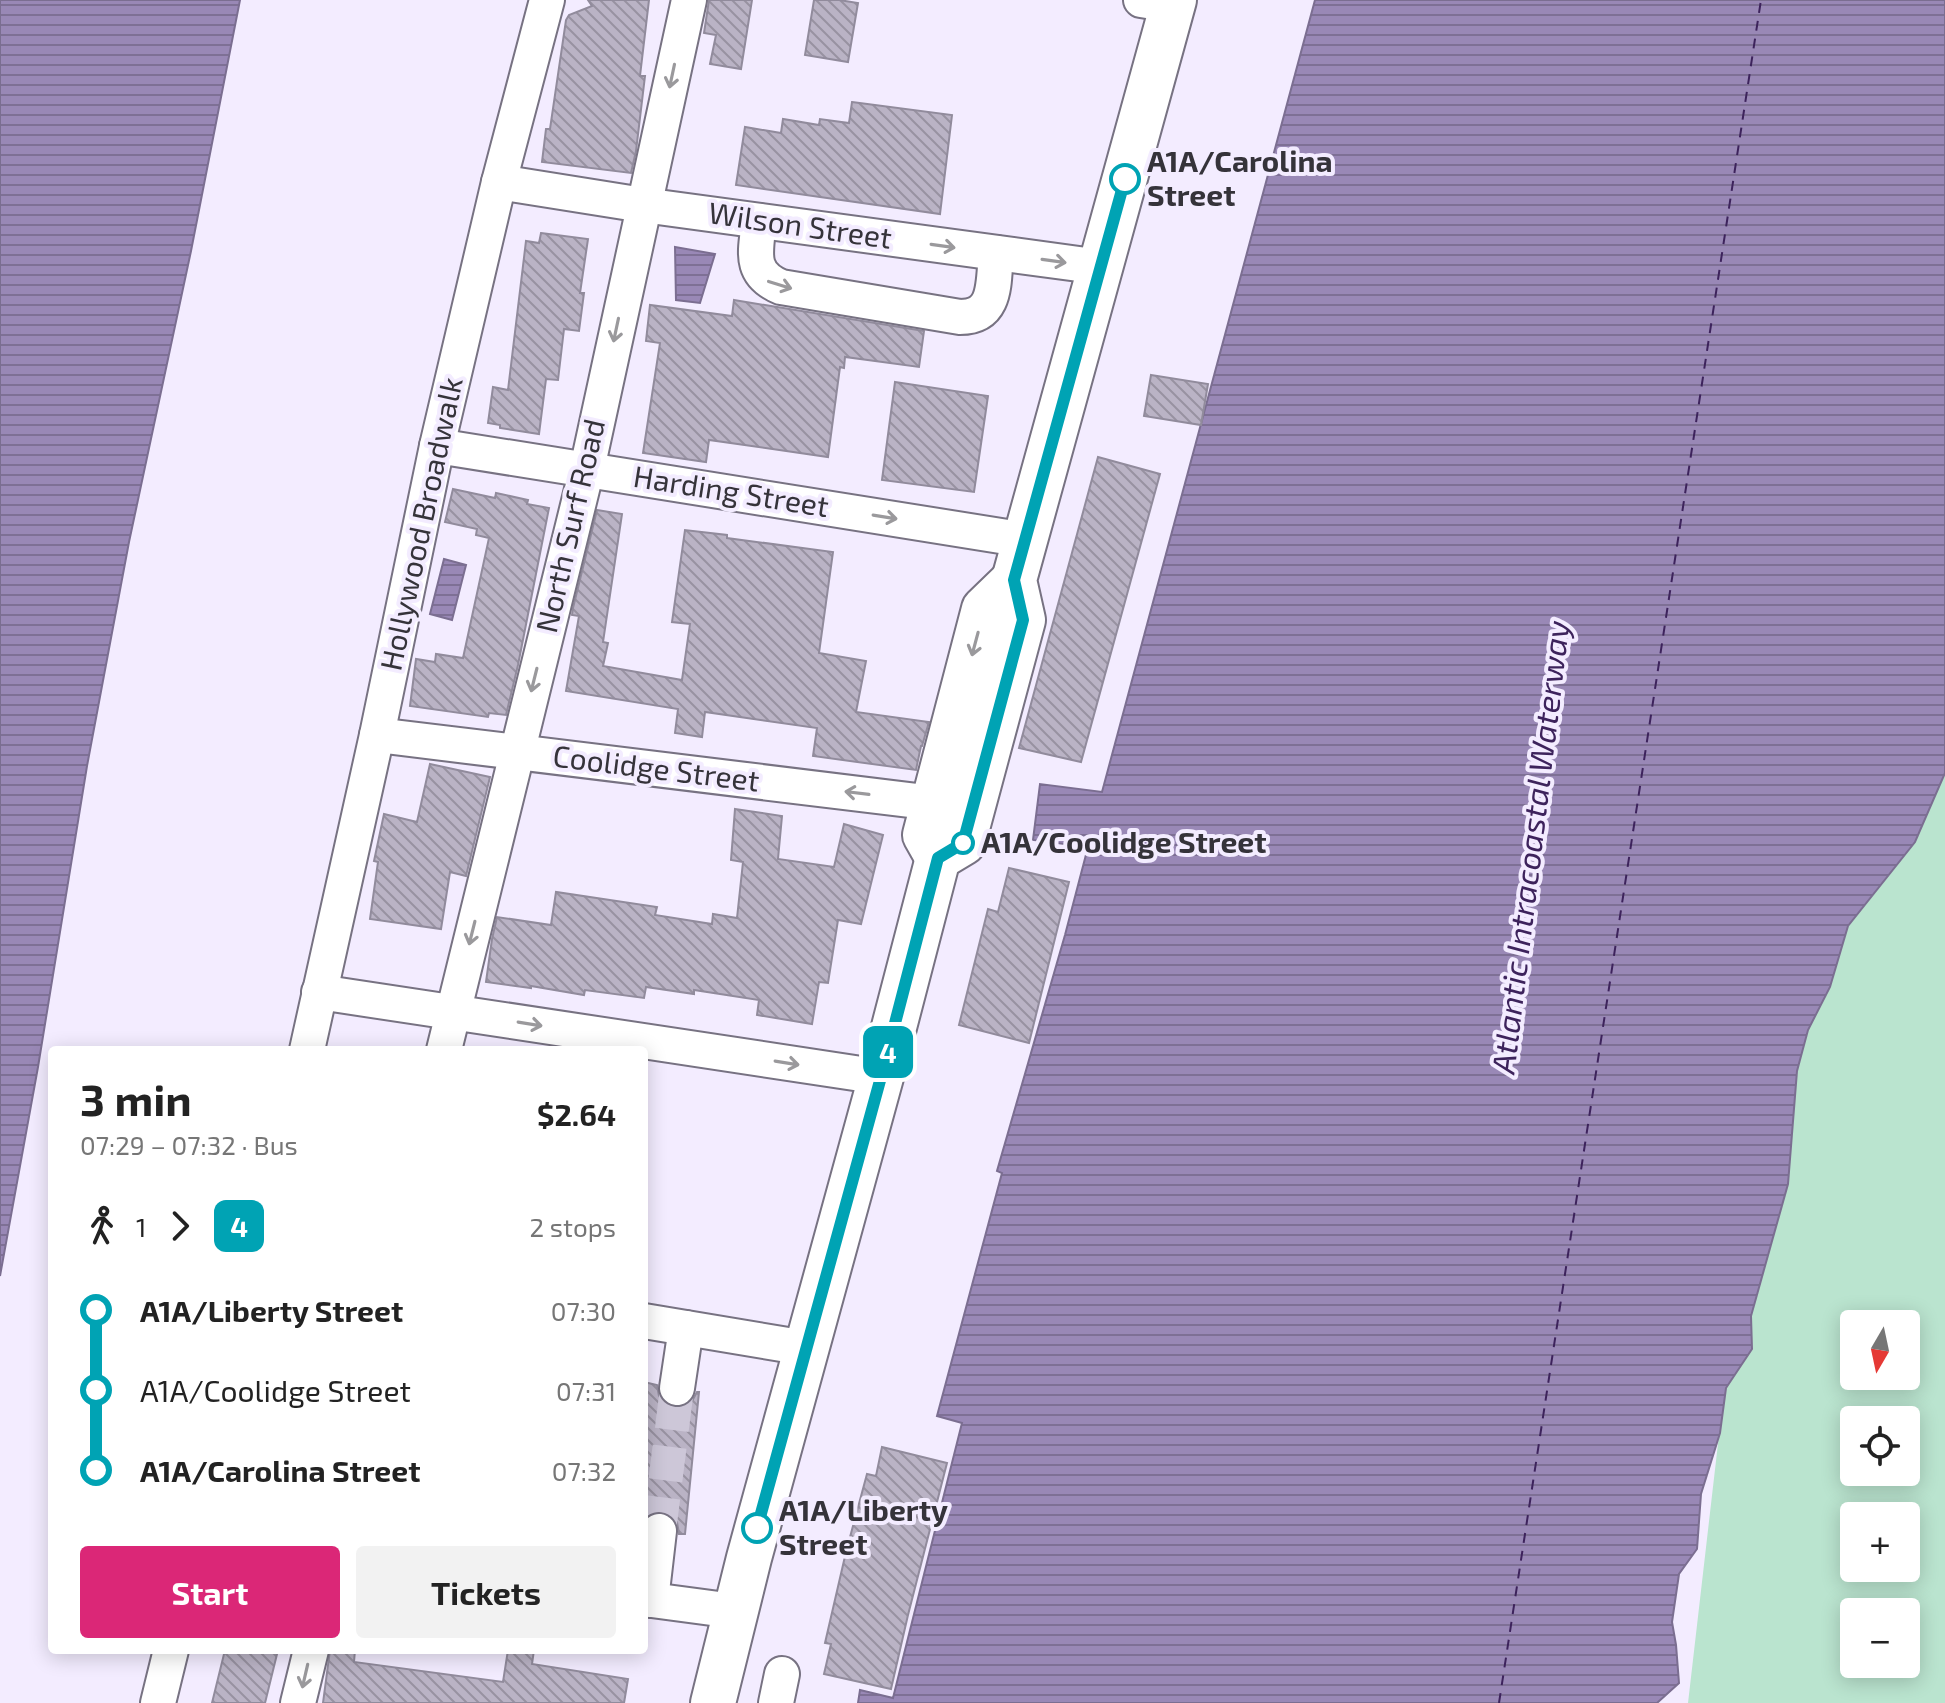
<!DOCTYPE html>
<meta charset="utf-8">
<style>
body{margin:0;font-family:"Exo 2",sans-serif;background:#f2f2f2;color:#222;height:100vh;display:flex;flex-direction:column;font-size:30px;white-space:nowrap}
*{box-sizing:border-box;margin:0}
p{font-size:26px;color:#767676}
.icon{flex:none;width:44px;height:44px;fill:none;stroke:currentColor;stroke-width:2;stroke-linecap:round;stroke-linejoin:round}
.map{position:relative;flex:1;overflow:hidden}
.side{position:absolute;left:48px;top:1046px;width:600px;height:608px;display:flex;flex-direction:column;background:#fff;border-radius:8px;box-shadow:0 4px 20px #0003}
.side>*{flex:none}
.badge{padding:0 16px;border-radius:12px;font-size:28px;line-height:52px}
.needle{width:52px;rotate:189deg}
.tools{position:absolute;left:1840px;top:1310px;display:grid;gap:16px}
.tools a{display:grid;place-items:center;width:80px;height:80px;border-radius:8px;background:#fff;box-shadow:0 4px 20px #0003;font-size:40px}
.map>.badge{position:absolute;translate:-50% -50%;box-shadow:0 0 0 4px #fff}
.legs{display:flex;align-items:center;gap:12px;height:88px;padding:0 32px;font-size:26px}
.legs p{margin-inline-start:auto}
.overview{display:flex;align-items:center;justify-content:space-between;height:136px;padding:0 32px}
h1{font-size:44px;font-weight:700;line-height:60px}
.cta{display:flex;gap:16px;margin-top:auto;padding:16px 32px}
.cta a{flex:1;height:92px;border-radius:8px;background:#db2777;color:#fff;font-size:32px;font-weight:700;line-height:92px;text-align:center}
.cta a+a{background:#f2f2f2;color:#222}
ul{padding:0 32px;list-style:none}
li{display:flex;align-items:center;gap:28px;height:80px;font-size:30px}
li i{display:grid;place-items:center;width:12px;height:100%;margin:0 10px;background:currentColor}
li i::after{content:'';width:20px;height:20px;margin:-10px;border:6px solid;border-radius:50%;background:#fff}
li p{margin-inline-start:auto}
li:first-child i{background:linear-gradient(#0000 50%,currentColor 0)}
li:last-child i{background:linear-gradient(currentColor 50%,#0000 0)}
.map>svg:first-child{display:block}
</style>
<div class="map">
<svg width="1945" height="1703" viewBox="0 0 1945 1703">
<defs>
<pattern id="water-rules" width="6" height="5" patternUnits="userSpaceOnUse" patternTransform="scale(2)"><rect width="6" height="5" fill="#9988b6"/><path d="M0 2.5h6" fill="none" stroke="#7e7095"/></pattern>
<pattern id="building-back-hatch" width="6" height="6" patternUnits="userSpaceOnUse" patternTransform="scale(2)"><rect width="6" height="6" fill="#bab3c5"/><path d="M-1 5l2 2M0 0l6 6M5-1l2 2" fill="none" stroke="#9892a1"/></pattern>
</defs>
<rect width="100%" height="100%" fill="#f3ecff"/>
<path fill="#bae4cf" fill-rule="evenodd" d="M1885 0H1945V1703H1688ZM1854 1324H1906V1376H1854ZM1854 1420H1906V1472H1854ZM1854 1516H1906V1568H1854ZM1854 1612H1906V1664H1854Z"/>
<g fill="url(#water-rules)" stroke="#7b6e91" stroke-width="2">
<polygon points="0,0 240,0 191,251 129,542 87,766 38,1067 0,1276"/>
<polygon points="1315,0 1945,0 1945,773 1915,842 1848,926 1830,987 1808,1030 1797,1071 1788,1184 1751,1316 1752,1349 1726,1388 1720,1433 1701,1494 1697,1549 1679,1574 1672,1622 1676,1645 1679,1683 1657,1703 858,1703 860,1690 893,1698 962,1423 937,1416 1002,1173 997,1171 1065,935 1088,847 1033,840 1040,784 1102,792"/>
<polygon points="675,247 715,254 700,303 676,300"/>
<polygon points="444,559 466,565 452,620 430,614"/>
</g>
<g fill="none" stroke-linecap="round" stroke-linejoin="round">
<polyline stroke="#3d235c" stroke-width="2" stroke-dasharray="10 8" stroke-linecap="butt" points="1499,1703 1761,0"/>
</g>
<g fill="url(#building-back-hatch)" stroke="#918b9c" stroke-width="2">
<polygon points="588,0 649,0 640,76 645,76 636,151 631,173 542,162 546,129 550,129 566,20 569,15 592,6"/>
<polygon points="709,0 752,0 741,69 710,64 716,35 704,33"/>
<polygon points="814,0 839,0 858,3 848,62 805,55"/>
<polygon points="852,102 952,115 940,214 736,185 745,127 781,133 783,119 819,125 820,119 849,123"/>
<polygon points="541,233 588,239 580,293 584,293 579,331 564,329 558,380 546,379 539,434 500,428 500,425 488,423 493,387 508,390 526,241 539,243"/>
<polygon points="734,300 924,331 919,367 845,357 844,368 840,367 828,457 709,440 706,462 643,453 660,343 646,341 650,305 732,316"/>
<polygon points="1151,375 1208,384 1201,425 1144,416"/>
<polygon points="895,382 988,396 974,492 882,480"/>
<polygon points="1098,457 1160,474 1081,762 1019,748"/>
<polygon points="453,489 495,498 496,493 528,500 527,504 549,508 518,665 506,715 489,713 488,717 410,706 416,659 435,662 436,654 463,658 489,538 476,535 477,529 445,522"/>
<polygon points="597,510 622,514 603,642 608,643 603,666 682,680 690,624 672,622 685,530 727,535 727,538 833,552 819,653 866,661 856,712 929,722 922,746 921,746 916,770 813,756 817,728 705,712 702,737 675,733 678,709 566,691 579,616 572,615 573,608"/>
<polygon points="430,764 490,777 466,876 450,872 441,929 370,919 378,862 374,861 384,814 417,822"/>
<polygon points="735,809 782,816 778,859 834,867 844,824 883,835 861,924 838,920 828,983 819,982 812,1024 757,1015 759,1000 694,990 694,994 646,987 644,998 585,990 584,995 531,986 531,988 486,982 492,939 497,917 551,925 556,892 657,907 655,915 712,924 713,914 737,918 743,862 731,860"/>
<polygon points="1009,868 1069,882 1029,1043 959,1025 988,909 998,912"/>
<polygon points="644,1382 657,1385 659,1396 664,1403 673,1408 685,1406 692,1401 697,1392 699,1392 685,1534 679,1534 677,1522 670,1515 661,1511 652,1512 644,1518"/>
<polygon points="882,1447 947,1463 908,1615 891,1689 824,1674 831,1644 825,1643 846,1552 867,1474 876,1476"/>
<polygon points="225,1650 278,1650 265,1703 212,1703"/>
<polygon points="330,1650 355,1650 354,1662 503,1682 508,1650 534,1650 532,1664 628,1679 624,1703 323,1703"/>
</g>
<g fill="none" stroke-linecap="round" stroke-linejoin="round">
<polyline stroke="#cdc7d8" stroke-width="34" stroke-dasharray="34 17" stroke-linecap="butt" points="659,1531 677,1388"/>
<g stroke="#777282" stroke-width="38">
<g id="minor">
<polyline points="1141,0 1172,5"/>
<polyline points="499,182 643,205 1101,267"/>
<path d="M759 221C756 251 748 273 781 287L960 317C998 317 993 281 996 253"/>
<polyline points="437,446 1026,540"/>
<polyline points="377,735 934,803"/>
<polyline points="319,992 881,1077"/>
<polyline points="307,1050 377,735 437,446 499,182 547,0"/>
<polyline points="444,1050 587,469 689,0"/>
<polyline points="644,1321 806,1348"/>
<polyline points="677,1388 686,1328"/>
<polyline points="644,1599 734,1611"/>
<polyline points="651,1600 659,1531"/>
<polyline points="158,1703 171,1650"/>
<polyline points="298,1703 311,1650"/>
<polyline points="776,1703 782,1674"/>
</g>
</g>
<g stroke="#777282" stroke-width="48">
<g id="major">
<polyline points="938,858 925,835 984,609 1014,580"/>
<polyline points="713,1703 749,1558 881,1077 938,858 963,843 1023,620 1014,580 1174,0"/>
</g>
</g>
<use href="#minor" stroke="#fff" stroke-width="34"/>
<use href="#major" stroke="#fff" stroke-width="44"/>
</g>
<defs><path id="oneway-shaft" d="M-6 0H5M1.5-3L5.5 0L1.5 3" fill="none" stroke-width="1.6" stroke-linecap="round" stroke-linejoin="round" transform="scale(2)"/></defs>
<g stroke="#9a999c">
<use href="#oneway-shaft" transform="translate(672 76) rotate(102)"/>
<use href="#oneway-shaft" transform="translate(943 246) rotate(8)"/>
<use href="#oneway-shaft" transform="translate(1054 261) rotate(8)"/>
<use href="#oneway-shaft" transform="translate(780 285) rotate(17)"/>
<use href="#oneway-shaft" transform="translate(616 330) rotate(102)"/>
<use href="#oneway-shaft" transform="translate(885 517) rotate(9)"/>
<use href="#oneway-shaft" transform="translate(975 644) rotate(105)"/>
<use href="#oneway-shaft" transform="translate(534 680) rotate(104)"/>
<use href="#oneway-shaft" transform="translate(857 793) rotate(-173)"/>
<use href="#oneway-shaft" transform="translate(472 933) rotate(104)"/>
<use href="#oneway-shaft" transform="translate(530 1024) rotate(9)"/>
<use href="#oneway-shaft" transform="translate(787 1063) rotate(9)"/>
<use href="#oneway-shaft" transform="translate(305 1676) rotate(103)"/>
</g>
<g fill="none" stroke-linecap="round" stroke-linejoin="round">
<g stroke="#fff" stroke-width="18">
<polyline id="line-1" points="757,1528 881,1077 938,858 963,843 1023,620 1014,580 1125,179"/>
</g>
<use href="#line-1" stroke="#00a3b4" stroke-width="12"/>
</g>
<g fill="#fff" stroke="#00a3b4" stroke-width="4">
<circle cx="1125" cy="179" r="14"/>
<circle cx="963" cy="843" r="10"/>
<circle cx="757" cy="1528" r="14"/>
</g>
<g text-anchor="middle" stroke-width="8" stroke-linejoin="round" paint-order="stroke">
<g font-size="30" font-weight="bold" fill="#35333a" stroke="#f3ecff" text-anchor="start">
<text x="1147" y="172">A1A/Carolina<tspan x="1147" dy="34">Street</tspan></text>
<text x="981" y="853">A1A/Coolidge Street</text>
<text x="779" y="1521">A1A/Liberty<tspan x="779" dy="34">Street</tspan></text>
</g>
<g font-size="30" fill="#35333a" stroke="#f3ecff">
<text transform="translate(800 226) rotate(8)" y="10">Wilson Street</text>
<text transform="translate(731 492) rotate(9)" y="10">Harding Street</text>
<text transform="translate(422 524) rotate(-78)" y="10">Hollywood Broadwalk</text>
<text transform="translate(571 526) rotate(-77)" y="10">North Surf Road</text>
<text transform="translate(656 769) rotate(7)" y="10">Coolidge Street</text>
</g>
<g font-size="32" font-style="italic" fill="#3d235c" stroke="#f3ecff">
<text transform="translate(1531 847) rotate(-83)" y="11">Atlantic Intracoastal Waterway</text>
</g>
</g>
</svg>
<div class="tools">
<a><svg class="needle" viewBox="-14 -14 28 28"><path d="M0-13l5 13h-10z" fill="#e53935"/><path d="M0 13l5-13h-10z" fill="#767676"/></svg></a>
<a><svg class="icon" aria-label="locate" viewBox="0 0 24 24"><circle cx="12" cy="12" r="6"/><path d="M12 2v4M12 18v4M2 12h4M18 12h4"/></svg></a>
<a>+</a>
<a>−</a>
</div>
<b class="badge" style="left:888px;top:1052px;background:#00a3b4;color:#fff">4</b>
<section class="side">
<div class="overview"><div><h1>3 min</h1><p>07:29 – 07:32 · Bus</p></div><b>$2.64</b></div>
<div class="legs"><svg class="icon" aria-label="walk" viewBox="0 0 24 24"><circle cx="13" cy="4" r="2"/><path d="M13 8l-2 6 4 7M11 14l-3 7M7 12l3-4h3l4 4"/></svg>1<svg class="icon" aria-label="forward" viewBox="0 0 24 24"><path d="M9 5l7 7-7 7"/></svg><b class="badge" style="background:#00a3b4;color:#fff">4</b><p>2 stops</p></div>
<ul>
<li><i style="color:#00a3b4"></i><b>A1A/Liberty Street</b><p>07:30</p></li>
<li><i style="color:#00a3b4"></i><span>A1A/Coolidge Street</span><p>07:31</p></li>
<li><i style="color:#00a3b4"></i><b>A1A/Carolina Street</b><p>07:32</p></li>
</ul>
<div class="cta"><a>Start</a><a>Tickets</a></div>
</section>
</div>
